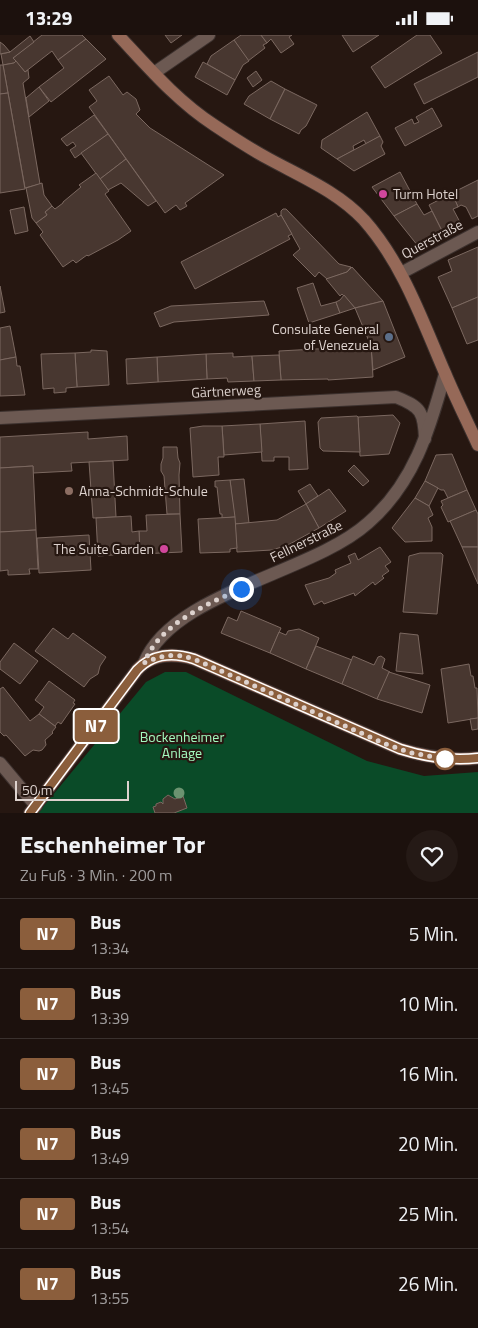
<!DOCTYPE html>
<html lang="de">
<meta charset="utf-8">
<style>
body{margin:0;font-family:"Titillium Web",sans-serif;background:#251a16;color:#f1f3f6;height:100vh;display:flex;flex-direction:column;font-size:19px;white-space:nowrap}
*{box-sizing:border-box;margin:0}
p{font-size:16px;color:#a09d9d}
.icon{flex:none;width:28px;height:28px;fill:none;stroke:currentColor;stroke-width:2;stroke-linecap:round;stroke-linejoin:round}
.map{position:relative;height:778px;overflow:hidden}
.details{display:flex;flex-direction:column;background:#1c110d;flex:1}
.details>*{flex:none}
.badge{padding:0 10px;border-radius:4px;font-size:18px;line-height:32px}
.scale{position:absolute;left:15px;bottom:12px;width:114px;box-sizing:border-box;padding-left:5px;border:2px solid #ddd2ce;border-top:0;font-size:14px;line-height:18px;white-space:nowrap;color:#ddd2ce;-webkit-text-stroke:4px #261711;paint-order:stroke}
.you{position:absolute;width:25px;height:25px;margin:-12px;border:4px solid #fff;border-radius:50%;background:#1a73e8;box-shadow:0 0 0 8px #1a73e833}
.map>.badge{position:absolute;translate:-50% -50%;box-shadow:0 0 0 2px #fff}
.round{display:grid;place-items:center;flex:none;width:52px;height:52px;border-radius:26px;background:#251a16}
.overview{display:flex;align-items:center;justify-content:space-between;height:85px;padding:0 20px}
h1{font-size:24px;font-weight:700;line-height:38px}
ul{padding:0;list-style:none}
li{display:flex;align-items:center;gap:15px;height:70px;padding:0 20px;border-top:1px solid #3a312e}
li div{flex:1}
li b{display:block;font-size:19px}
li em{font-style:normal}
li .badge{min-width:55px;font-weight:700;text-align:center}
.status{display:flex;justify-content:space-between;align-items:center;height:35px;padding:0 25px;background:#1c110d;direction:ltr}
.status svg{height:14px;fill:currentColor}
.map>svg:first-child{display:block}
</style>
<div class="status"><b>13:29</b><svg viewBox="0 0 49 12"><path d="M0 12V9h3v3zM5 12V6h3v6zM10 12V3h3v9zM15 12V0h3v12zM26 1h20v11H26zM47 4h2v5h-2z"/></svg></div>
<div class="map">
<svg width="478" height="778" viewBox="0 0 478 778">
<rect width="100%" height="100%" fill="#261711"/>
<polygon fill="#0a4b28" points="165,637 186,637 367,726 424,741 478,737 478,778 38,778 146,647"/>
<g fill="#483730" stroke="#7b6860">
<polygon points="42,0 82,0 86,4 58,25 52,16 25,37 13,23"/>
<polygon points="165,0 182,0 171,8"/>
<polygon points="241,0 261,0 267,8 263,10 265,13 248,26 234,5"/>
<polygon points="261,0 292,0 289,2 294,9 281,18 271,4 267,8"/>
<polygon points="342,0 379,0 353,17"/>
<polygon points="417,0 430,0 442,18 385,53 371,32"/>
<polygon points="30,1 34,7 13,23 16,26 14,28 3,30 1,19 10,17"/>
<polygon points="86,4 106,24 51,67 39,52 64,33 58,25"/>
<polygon points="234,5 249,26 243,30 235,45 207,29 211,21"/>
<polygon points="0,7 4,10 10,17 0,19"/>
<polygon points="478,17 478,42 424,69 414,49"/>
<polygon points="16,26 25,37 28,35 29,43 23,48 40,149 25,153 3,30 14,28"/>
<polygon points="203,27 235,45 227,60 195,42"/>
<polygon points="0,30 3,30 8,58 0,59"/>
<polygon points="256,36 262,45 253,52 247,43"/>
<polygon points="109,41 123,60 127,57 136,64 140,75 136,79 150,93 224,140 185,168 187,171 180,175 176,170 165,178 89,72 97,66 89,55"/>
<polygon points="271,46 285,54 270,84 244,69 249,61"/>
<polygon points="39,52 49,66 29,82 26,63"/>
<polygon points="285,54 317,70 306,91 301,95 299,99 270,84"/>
<polygon points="8,58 25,154 0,158 0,59"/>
<polygon points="432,73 442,91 405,111 395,93 412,84 414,89 419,87 416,82"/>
<polygon points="367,77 380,101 366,109 364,105 353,111 354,115 337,124 321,113 322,105"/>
<polygon points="94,80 108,99 75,123 70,115 76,111 73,107 67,111 61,104"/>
<polygon points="108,99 126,124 100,144 81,118"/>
<polygon points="380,101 383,107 381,111 385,119 354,136 337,124"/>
<polygon points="126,124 156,166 148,171 121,148 108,155 100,144"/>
<polygon points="400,137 417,169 394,181 372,152"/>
<polygon points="96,138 109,156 105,159 131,196 118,205 88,221 87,220 76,228 73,225 63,232 40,200 43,197 36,188 47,180 45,177 52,171 55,174 63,168 63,167 81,152 79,150"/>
<polygon points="478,145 478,181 472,184 466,172 461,170 458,172 452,158"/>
<polygon points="42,148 44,160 52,171 45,177 47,180 36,188 32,183 26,153"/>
<polygon points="452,158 458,172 453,174 461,189 443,198 429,170"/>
<polygon points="417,169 424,180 432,176 443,198 418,211 394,181"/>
<polygon points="24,172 28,196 15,199 10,175"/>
<polygon points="283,174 286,174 339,229 351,232 347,237 327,244 319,237 315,242 293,220 300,214 281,180 281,176"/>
<polygon points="276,178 278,182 281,180 292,199 288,201 290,204 195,254 181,227"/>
<polygon points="478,212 478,262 452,273 438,242 452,236 448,225"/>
<polygon points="352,232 383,266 355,273 342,259 340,261 326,244 347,237"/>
<polygon points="313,248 321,271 336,267 340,278 309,288 297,253"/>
<polygon points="0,251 5,277 0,278"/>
<polygon points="344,260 355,273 340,278 336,267 340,265"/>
<polygon points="478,262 478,305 467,309 452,273"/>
<polygon points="264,266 269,280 174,287 160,292 154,278 171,271"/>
<polygon points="383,266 405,322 373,335 371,311 355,273"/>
<polygon points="10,291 16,322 0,325 0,293"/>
<polygon points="371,311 373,342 328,345 328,344 281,345 279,316"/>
<polygon points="91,315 107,316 109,350 77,352 75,318 91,317"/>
<polygon points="75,318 77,352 66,353 66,357 54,358 54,353 43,354 41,319"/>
<polygon points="233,318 233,322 252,321 254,346 228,347 227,343 207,344 206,319"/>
<polygon points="206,319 207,344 158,347 157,322"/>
<polygon points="279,320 281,345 254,346 252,321"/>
<polygon points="16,322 17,331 20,331 25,360 0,361 0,325"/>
<polygon points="157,322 158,347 127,349 126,324"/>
<polygon points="393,380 400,388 389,419 360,421 358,382"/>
<polygon points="357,381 358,382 360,417 323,416 320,413 318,387 321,383"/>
<polygon points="305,386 308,434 289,435 289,422 274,422 274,426 262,426 260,389"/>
<polygon points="260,389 262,417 224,420 222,391"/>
<polygon points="203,391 222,391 224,422 218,422 219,440 193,442 190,393"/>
<polygon points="88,397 88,404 127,401 128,425 71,428 72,436 33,438 33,431 0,433 0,402"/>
<polygon points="163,412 177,412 178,423 180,428 179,440 180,479 167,479 164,441 161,436 161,429 163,423"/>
<polygon points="452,419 467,455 448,463 444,455 441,455 425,446 436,420"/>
<polygon points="113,426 116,482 93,483 89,427"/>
<polygon points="354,430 369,446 363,451 348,436"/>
<polygon points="33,431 36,495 0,497 0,433"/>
<polygon points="244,444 249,488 235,489 230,445"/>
<polygon points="230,445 235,482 222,483 222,479 220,479 217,452 215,452 215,446"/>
<polygon points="425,446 438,453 429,471 415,463"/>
<polygon points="310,449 318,461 306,469 298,456"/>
<polygon points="329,454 346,476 319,493 306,469"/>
<polygon points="467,455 476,475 448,487 441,472 443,470 441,466"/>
<polygon points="415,463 429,471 433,480 428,483 432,492 432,506 405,507 392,493"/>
<polygon points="306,469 319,493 288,510 272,515 237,517 235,489 277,485"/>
<polygon points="476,475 478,479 478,512 462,512 450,486"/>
<polygon points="180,479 182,517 140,519 139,496 147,496 146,480"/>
<polygon points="131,481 132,497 139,496 140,518 98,521 96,483"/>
<polygon points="235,482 237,513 230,514 230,517 200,518 198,484"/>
<polygon points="36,495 38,534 29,534 30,539 8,540 8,535 0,536 0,497"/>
<polygon points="89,500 91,535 39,538 37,503"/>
<polygon points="380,512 391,527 385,531 389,536 382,541 384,543 375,550 373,547 355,561 354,558 324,569 322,566 314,570 305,550 329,543 336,538 335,535 351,528 348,521 355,518 358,525"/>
<polygon points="462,512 478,512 478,549 474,540"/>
<polygon points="420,518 441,518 443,520 437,579 403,577 409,521"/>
<polygon points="241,576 281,593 270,618 221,598 228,582 237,586"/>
<polygon points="53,593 68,604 73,598 106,622 100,631 98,639 90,644 84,652 35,616"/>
<polygon points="299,594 319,603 306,634 270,618 279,597 286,600 288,596"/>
<polygon points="400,598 418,600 423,639 396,636"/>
<polygon points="14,608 38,626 20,649 0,634 0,627"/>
<polygon points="316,611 352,625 342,649 306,634"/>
<polygon points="353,621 374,630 378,622 381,621 385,624 382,633 390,637 377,664 342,649"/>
<polygon points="469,629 471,641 473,641 475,653 477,653 478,683 448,688 441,634"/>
<polygon points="389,637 430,650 422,678 377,664"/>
<polygon points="49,646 75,665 73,668 75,669 61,689 58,687 55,691 39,679 44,672 35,665"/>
<polygon points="3,652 30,686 39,679 56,692 52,697 53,698 45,705 46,710 42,715 39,716 33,715 25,721 6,700 4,701 0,697 0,654"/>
<polygon points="478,683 478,694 472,695 470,684"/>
<polygon points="168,760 175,764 183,761 187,773 174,778 155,778 153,772 156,771 156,769 161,767 163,769 163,764"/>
</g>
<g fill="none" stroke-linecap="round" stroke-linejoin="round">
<g stroke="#3c312e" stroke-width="14">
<g id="street">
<polyline points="154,38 209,0"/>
<polyline points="401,238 478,197"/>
<path d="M0 383 396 362C421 372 424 377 425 404"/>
<path d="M144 628C173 557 311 539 368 488 414 448 429 396 445 339"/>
<polyline points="0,728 36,771"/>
</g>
</g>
<g stroke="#3c312e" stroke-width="14">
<g id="secondary">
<path d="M118 0C148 32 177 66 214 90 232 102 250 114 269 124 302 142 338 157 364 185 403 229 422 285 445 338 455 362 467 386 478 410"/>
<path d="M30 778 137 635C152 618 173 618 194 624L400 714C426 722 452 726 478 723"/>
</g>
</g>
<use href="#street" stroke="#6c5952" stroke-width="12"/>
<use href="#secondary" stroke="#966958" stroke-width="12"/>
</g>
<circle fill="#6b9370" cx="179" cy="758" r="5.5"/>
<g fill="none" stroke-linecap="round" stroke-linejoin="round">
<g stroke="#fff" stroke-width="11">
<path id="line" d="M30 778 137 635C152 619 173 617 194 624L400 714C425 722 452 726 478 723"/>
</g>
<use href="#line" stroke="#8b5e3c" stroke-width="8"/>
<path stroke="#ddd2ce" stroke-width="5" stroke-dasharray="0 9" d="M241 554C205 570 160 589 144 628 161 620 176 618 194 624L388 710 412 718 445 724"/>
</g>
<g fill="#d1479c" stroke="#261711" stroke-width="2">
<circle cx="383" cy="159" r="5"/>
<circle cx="164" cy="514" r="5"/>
</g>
<circle fill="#5c6f8a" stroke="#261711" stroke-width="2" cx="389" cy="302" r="5"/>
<circle fill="#8d6e63" stroke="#261711" stroke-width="2" cx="69" cy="456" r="5"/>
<circle fill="#fff" stroke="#8b5e3c" stroke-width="2.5" cx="445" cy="724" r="10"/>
<g text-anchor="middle" stroke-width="4.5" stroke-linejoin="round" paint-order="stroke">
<g font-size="14" fill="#ddd2ce" stroke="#261711" text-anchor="start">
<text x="393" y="164">Turm Hotel</text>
<text x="379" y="299" text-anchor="end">Consulate General<tspan x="379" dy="16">of Venezuela</tspan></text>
<text x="79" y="461">Anna-Schmidt-Schule</text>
<text x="154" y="519" text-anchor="end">The Suite Garden</text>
</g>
<g font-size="14" fill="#ddd2ce" stroke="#261711">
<text transform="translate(432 204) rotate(-28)" y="5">Querstraße</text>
<text transform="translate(226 356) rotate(-3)" y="5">Gärtnerweg</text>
<text transform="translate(306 506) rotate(-26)" y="5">Fellnerstraße</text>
</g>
<g font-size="14" fill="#a3f9be" stroke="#261711">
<text x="182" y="707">Bockenheimer<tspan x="182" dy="16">Anlage</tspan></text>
</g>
</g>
</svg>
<div class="scale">50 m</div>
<div class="you" style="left:241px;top:554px"></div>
<b class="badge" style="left:96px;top:691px;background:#8b5e3c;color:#fff">N7</b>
</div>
<section class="details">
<div class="overview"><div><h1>Eschenheimer Tor</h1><p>Zu Fuß · 3 Min. · 200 m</p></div><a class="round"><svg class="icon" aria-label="heart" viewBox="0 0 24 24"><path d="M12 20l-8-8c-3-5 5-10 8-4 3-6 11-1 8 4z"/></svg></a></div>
<ul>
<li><span class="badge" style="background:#8b5e3c;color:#fff">N7</span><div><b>Bus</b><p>13:34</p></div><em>5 Min.</em></li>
<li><span class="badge" style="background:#8b5e3c;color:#fff">N7</span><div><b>Bus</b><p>13:39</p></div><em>10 Min.</em></li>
<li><span class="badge" style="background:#8b5e3c;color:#fff">N7</span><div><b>Bus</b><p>13:45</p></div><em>16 Min.</em></li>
<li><span class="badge" style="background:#8b5e3c;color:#fff">N7</span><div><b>Bus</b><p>13:49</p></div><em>20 Min.</em></li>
<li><span class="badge" style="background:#8b5e3c;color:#fff">N7</span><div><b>Bus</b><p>13:54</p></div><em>25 Min.</em></li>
<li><span class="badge" style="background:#8b5e3c;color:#fff">N7</span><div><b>Bus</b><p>13:55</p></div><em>26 Min.</em></li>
</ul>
</section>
